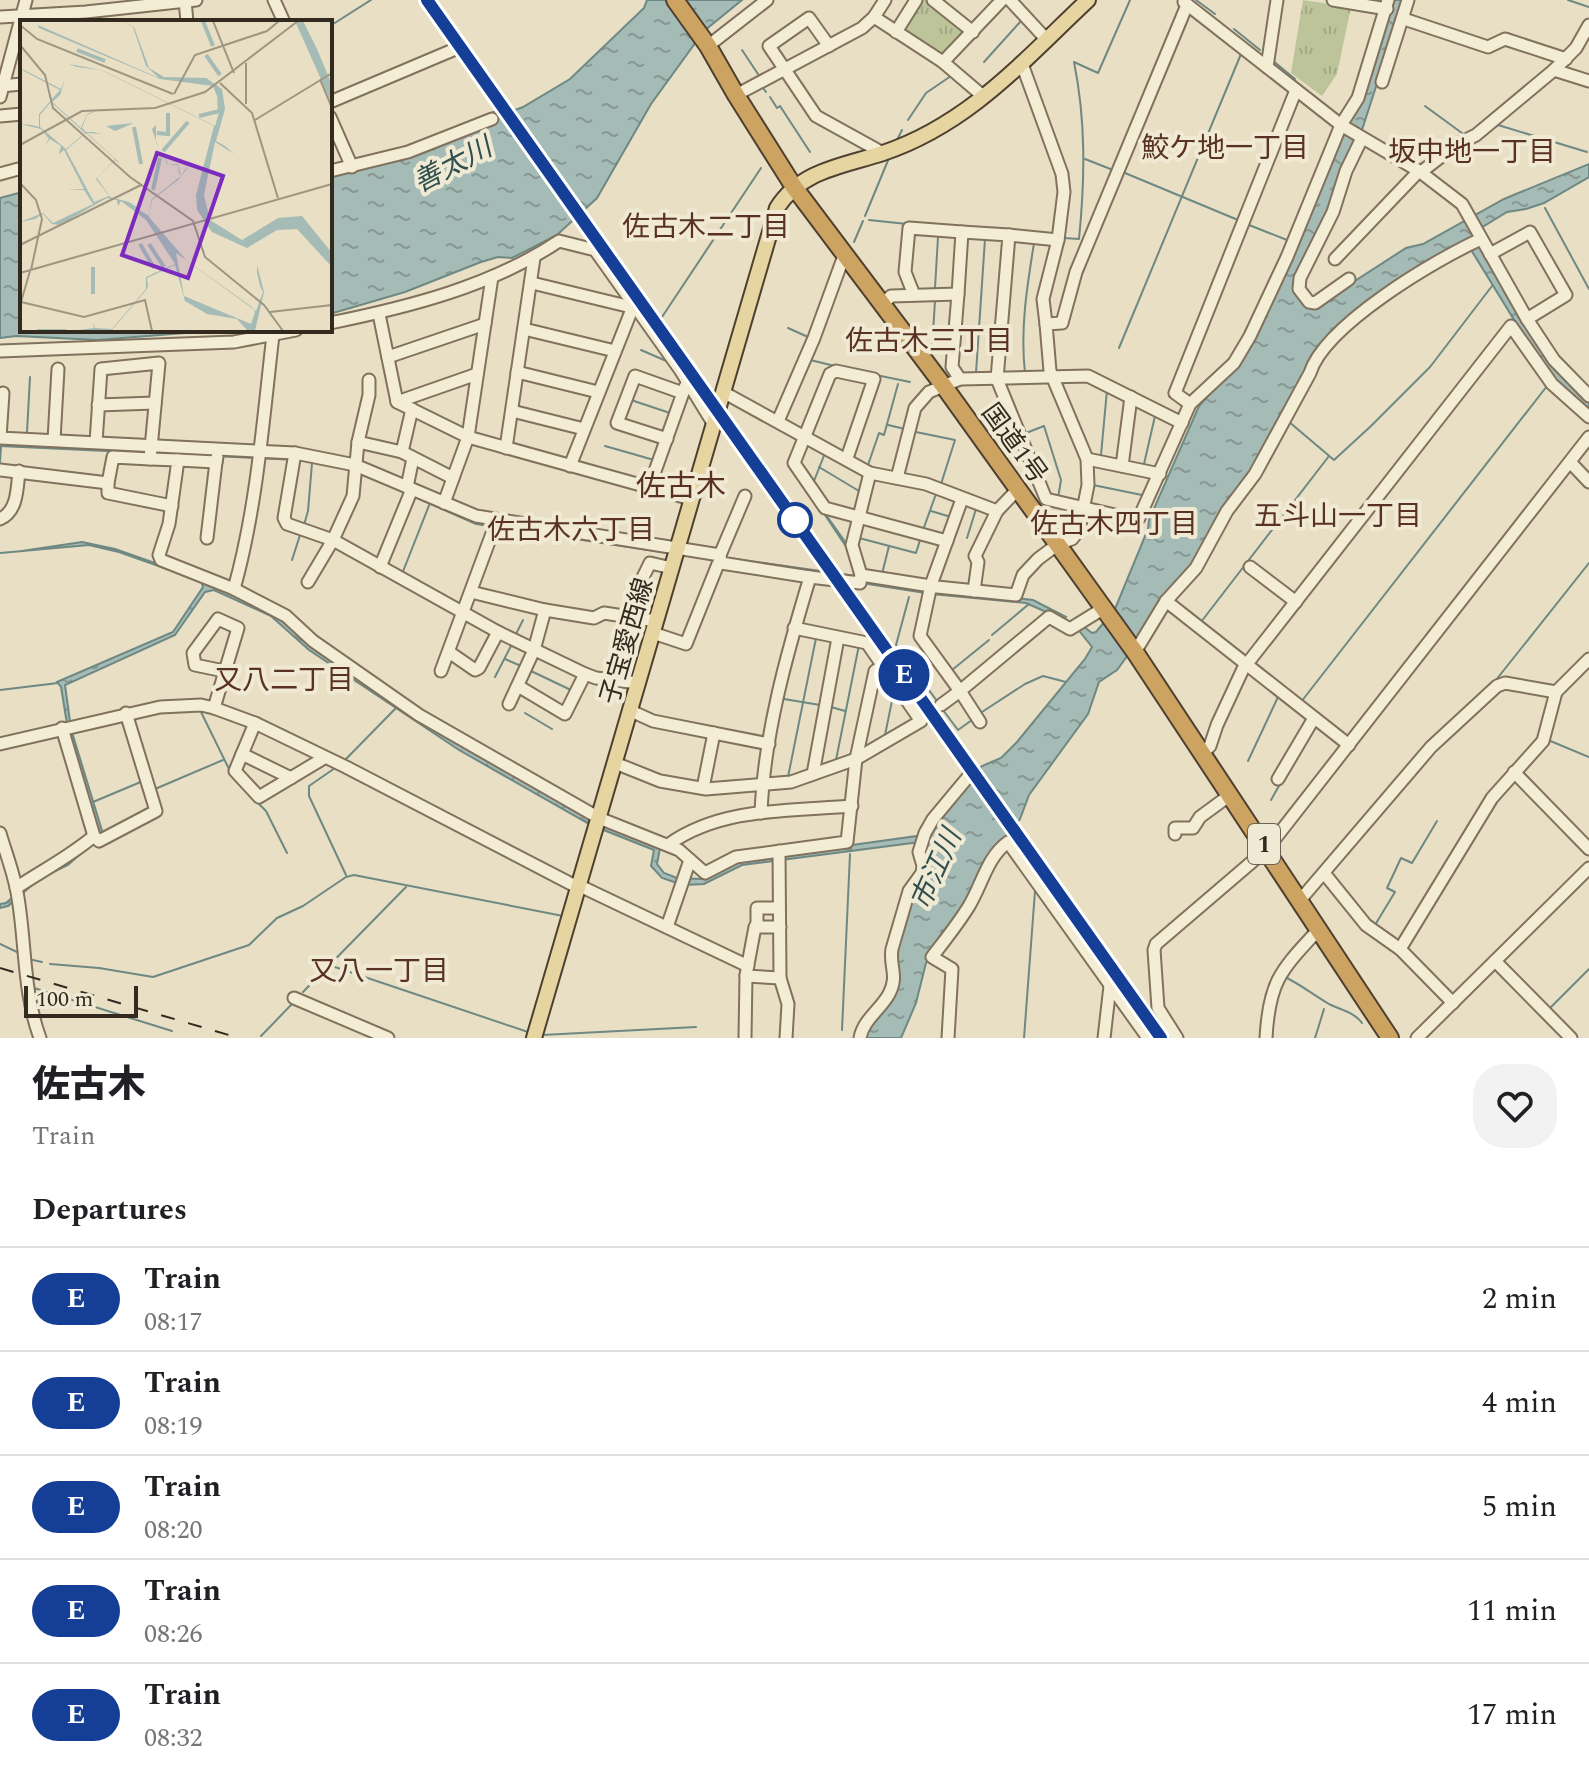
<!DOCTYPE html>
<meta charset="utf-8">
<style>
body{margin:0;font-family:Spectral,"Noto Sans JP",serif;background:#f2f2f2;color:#202124;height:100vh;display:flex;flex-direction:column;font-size:30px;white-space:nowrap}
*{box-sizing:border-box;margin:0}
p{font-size:26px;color:#757577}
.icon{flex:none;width:44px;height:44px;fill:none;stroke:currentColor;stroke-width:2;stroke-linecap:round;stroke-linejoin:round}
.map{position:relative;height:1038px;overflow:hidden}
.panel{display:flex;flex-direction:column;background:#fff;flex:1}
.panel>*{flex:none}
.badge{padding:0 16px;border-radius:26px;font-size:28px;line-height:52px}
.scale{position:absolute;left:24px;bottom:20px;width:114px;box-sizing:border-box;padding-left:8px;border:4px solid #32291f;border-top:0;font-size:22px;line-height:28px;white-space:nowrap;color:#32291f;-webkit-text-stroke:6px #f0e9d3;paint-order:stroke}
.map>.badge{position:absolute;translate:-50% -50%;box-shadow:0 0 0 4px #fff}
h2{padding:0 32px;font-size:30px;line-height:72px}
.round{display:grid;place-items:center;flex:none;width:84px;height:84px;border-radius:32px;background:#f2f2f2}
.overview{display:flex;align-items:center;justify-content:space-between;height:136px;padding:0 32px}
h1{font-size:38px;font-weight:800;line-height:60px}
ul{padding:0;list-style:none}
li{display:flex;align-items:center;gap:24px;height:104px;padding:0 32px;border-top:2px solid #e0e0e0}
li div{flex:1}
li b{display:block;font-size:30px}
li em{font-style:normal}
li .badge{min-width:88px;font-weight:700;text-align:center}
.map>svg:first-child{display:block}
</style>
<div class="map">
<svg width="1589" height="1038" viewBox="0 0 1589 1038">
<defs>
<pattern id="park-tufts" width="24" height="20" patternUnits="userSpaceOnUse" patternTransform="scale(2)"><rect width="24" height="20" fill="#bdc49a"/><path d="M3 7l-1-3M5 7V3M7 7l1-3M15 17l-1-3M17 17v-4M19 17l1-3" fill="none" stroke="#a3a884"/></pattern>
<pattern id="water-ripples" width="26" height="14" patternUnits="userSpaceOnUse" patternTransform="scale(2)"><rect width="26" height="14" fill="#a5bbb6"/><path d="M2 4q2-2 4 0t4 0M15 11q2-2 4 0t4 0" fill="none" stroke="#879893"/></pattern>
</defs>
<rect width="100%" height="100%" fill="#e8dfc4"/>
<g fill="url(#park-tufts)">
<polygon points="919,0 927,0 965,28 965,32 943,55 900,31"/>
<polygon points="1303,0 1351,7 1337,74 1322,96 1291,73"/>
</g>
<g fill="url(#water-ripples)" stroke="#6e8883" stroke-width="2">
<polygon points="647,0 742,0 704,31 651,104 597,198 557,235 512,258 498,257 481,262 405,292 330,314 330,177 418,155 479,130 496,117 523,107 570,79 644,8"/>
<polygon points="1391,0 1404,0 1362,130 1343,170 1327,217 1297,283 1316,306 1406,248 1423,244 1504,199 1589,164 1589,177 1544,203 1526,209 1507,212 1481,228 1506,293 1589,401 1589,413 1552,379 1540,362 1465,240 1323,343 1311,356 1309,365 1253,470 1190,570 1117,670 1099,682 1088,714 1029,795 1020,819 981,868 968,898 926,963 916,1003 901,1038 864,1038 893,992 895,952 928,841 742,865 704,884 683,885 662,878 651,866 654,850 591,825 459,750 309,650 271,616 214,590 205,592 175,635 65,685 71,729 103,834 68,865 39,879 8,906 0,908 0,904 6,903 39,874 99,834 68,730 61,687 57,682 173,632 203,587 201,581 119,552 89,545 22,551 82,542 115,549 203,580 284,619 299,634 603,826 660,848 657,864 664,873 677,878 702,879 737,861 931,834 970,777 982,766 1001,758 1017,742 1085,659 1092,647 1077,628 1083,626 1092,633 1096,632 1115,609 1148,529 1149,520 1199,406 1219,384 1275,292"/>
<polygon points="22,192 22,330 222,330 98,340 16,336 0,338 0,198"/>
<polygon points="0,443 298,457 352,467 467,517 669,550 669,553 476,524 351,469 299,460 0,446"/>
<polygon points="807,488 848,546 859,577 934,589 1033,600 1066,617 1064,620 1026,603 932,594 683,555 685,552 856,576 847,548"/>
</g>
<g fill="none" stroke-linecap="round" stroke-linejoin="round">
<g stroke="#6e8883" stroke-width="2">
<polyline points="1196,0 1215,14"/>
<polyline points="1568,0 1589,7"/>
<polyline points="876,25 905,44"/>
<polyline points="330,26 371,0"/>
<polyline points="1234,29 1260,50"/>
<polyline points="742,50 760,77"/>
<polyline points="1272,60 1295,79"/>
<polyline points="984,62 1021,21"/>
<polyline points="763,88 766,92"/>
<polyline points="770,97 777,108 780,106 810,152"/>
<polyline points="1425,106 1466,136"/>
<polyline points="482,117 496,111"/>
<polyline points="908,120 926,93 951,76"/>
<polyline points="898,138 902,130"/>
<polyline points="1473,143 1498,125 1587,152"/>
<polyline points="1085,159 1113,170"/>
<polyline points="1125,173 1238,220"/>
<polyline points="1545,208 1589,289"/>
<polyline points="865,216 889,158"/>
<polyline points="869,220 907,224"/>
<polyline points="1249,225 1287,240"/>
<path d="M1064 238 1079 239C1085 179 1086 121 1074 62L1098 73 1130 0"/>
<polyline points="854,242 863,221"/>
<polyline points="935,288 938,237"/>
<polyline points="662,317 761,168"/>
<polyline points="788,328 808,337"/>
<polyline points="932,348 935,301"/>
<polyline points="1119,348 1241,54"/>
<polyline points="641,350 671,363"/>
<polyline points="810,360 835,366"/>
<polyline points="976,373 985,239"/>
<path d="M1025 373C1020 329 1027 287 1034 243"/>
<polyline points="876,375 910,382"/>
<polyline points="631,400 670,413"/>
<polyline points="1288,421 1334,460 1371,426 1430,367 1492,286"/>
<polyline points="888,425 905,429"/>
<polyline points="27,432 30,377"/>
<polyline points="916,432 955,440 941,484"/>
<polyline points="1026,433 1044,426 1061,480 1058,498"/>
<polyline points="605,446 654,460"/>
<polyline points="1101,455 1107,390"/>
<polyline points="1578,461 1589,447"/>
<polyline points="0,462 1,447"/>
<polyline points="1144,464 1155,416"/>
<polyline points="868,465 879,433 884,435 898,384"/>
<polyline points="819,467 859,491"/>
<polyline points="814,481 825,453"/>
<polyline points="1093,485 1142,495"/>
<polyline points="931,511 951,517"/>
<polyline points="304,525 308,511 312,463"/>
<polyline points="923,530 936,494"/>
<polyline points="859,538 916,553 920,540"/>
<polyline points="967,538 976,509"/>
<polyline points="0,553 23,551"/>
<polyline points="292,560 300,535"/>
<polyline points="402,574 430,503"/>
<polyline points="882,574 889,546"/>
<polyline points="909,597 896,645 937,701"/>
<polyline points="1201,622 1329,456"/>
<polyline points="992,635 1029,604"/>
<polyline points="515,636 523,620"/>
<polyline points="870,638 968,773"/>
<polyline points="505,659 521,666"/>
<polyline points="952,670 989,640"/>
<polyline points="531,671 573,691"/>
<polyline points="495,677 512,644"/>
<polyline points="1496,680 1589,563"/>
<polyline points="0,690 58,683"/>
<polyline points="784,699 820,705"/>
<polyline points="1301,702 1547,386"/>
<polyline points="831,707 845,711"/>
<polyline points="200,710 231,773"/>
<polyline points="943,710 958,730 972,720"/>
<polyline points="982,712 1025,684 1043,676 1066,682"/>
<polyline points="525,713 552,729"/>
<polyline points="885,735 894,691"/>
<polyline points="1548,740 1589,757"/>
<polyline points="836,760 859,645"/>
<polyline points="344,761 396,708"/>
<polyline points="1248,761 1278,697"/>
<polyline points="335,768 309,786 309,796 346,875"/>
<polyline points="788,777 816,638"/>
<polyline points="155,789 223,760"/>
<polyline points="1271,800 1280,784"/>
<polyline points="256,801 266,811 287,853"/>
<polyline points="93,802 143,781"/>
<polyline points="1375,925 1395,892 1387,888 1401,858 1412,863 1437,821"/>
<polyline points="0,944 17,952 19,955"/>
<polyline points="28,959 42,962"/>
<polyline points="50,964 99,968 153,977 249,945 277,918 303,906 346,877 354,875 563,916"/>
<polyline points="329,965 528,1032"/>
<path d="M1285 977C1301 985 1314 995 1329 1004 1341 1010 1354 1012 1362 1023"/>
<polyline points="34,988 172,1031"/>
<polyline points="303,992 406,887"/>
<polyline points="1549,1009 1589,969"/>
<polyline points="842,1030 850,854"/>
<polyline points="542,1035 696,1027"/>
<polyline points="261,1036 293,1003"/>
<polyline points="526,1038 540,992"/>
<polyline points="1024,1038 1035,891"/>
<polyline points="1315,1038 1324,1009"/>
</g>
<g stroke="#80725d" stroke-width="15">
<g id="minor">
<polyline points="185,0 187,22"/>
<polyline points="274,0 284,22"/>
<polyline points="933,0 973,32"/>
<polyline points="1010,0 1046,39"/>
<polyline points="1333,0 1387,9"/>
<polyline points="1184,2 1341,125 1419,171 1462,204 1527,319 1554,360 1589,396"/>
<polyline points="0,17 86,12 196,0"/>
<polyline points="874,17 943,62 984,97"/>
<polyline points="1404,19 1488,47 1505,39 1566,59"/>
<polyline points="896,32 916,0"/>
<polyline points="708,46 767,0"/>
<polyline points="829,46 809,18 769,46 816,116 883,153"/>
<polyline points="943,62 1002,0"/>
<polyline points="1022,64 1062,174 1064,192 1058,240 1043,299 1046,324"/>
<polyline points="1267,67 1277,0"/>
<polyline points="1554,70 1589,81"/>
<polyline points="1382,82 1408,0"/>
<polyline points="0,86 22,84"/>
<polyline points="736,95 862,28 874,17 885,0"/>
<polyline points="0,97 26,0"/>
<polyline points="330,102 453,50"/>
<polyline points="0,116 22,114"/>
<polyline points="330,117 352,167"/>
<polyline points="330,171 408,152 492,119"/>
<polyline points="1421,172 1456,145 1476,135 1554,70 1576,48 1589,25"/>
<polyline points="0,174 22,168"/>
<polyline points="1009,235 1058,240"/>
<polyline points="1490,254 1530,232 1566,295 1527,319"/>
<polyline points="1335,259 1419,171"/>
<polyline points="1349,279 1315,303 1309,302 1299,289 1300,278 1333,212 1346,171 1362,138"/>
<polyline points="532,283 627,306 634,304"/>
<polyline points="958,294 952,367 960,379"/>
<polyline points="914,295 905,272 909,228 962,232"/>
<polyline points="883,304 891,296 958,294 962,232 1009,235 997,379 1046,499 1132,519 1139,518 1190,404 1234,363 1250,336 1287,257 1341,125 1358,98 1388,0"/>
<polyline points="379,314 397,402 468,437 691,499"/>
<path d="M330 323C409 307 492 286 559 241L595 250 681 371 713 423"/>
<polyline points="524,329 615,351"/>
<polyline points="0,351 234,342 296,330"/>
<polyline points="388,357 485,324"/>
<polyline points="517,372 598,392"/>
<polyline points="723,392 870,473 926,484 997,511 1018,489"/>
<polyline points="3,393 0,438 295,453 355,465 476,516 720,555"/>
<polyline points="397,402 477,374"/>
<polyline points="1190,404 1175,393 1296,90"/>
<polyline points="98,405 155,403"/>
<polyline points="512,411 584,429"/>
<polyline points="778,421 814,338 845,253"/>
<polyline points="667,439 617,423 635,376 683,393"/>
<polyline points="54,440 58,369"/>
<polyline points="96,442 101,369 159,363 150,459 178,460 169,524 159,555 161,560 234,589 286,616 313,641 419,715 599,818 679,850 705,873 736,857 847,842 856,759 875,671 882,666"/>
<polyline points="358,442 402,452 453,478"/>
<polyline points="506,448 534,258"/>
<polyline points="402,452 412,409"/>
<polyline points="295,453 284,518 287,524 333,540 498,632 585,674 596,678 639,683"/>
<polyline points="847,458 874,379 836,371 830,374 794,463 825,508 947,541"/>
<polyline points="1087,459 1160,474"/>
<polyline points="178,460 216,462 217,457"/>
<polyline points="1571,463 1589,482"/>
<polyline points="570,466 634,304"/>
<polyline points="1122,466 1131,397"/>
<polyline points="0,470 108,483 108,493 172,506"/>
<polyline points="897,478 915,408 929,392 960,379 1088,376 1182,423"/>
<polyline points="108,483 113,457 150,459"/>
<polyline points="407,487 413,458"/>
<polyline points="649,488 685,387"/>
<path d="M745 496 720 555 721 563 810 577C787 653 764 734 761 813"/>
<polyline points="962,499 931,585 920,636 960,691 1049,617 1070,629 1104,608"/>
<polyline points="444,503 468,437 492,277"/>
<path d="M0 519C18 511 17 488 19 471"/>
<polyline points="207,538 216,462"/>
<polyline points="380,567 412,489"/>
<polyline points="1250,567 1296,602"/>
<polyline points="861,575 937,587 1016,595 1023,575 1038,559 1058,544 1072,539 1079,530 1088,485 1087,459 1050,371 1046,324 1062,323 1076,272 1187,5"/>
<polyline points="810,577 860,583 861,575 852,545 870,473"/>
<polyline points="308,582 333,540 353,496 358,442 369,395 369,380"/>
<path d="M234 589C257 507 263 420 273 335"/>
<polyline points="974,591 978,562 975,556 997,511"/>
<polyline points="471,592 545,610 594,618 604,613 656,621"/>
<polyline points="1166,601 1349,745"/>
<polyline points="624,616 650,563 672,568"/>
<polyline points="653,633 686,644 718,564 721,563"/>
<polyline points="449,652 475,670 479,668 498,632"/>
<path d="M1135 652 1166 601 1196 568 1227 511 1255 474 1310 373C1325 325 1435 260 1481 239"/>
<polyline points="441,671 497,520"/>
<polyline points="518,686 565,714 585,674"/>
<polyline points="509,704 534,650 545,610"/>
<polyline points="941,705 960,691 980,722"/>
<polyline points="214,708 238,628 218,619 193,653 195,665 224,671"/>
<polyline points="631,711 653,721 769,744"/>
<polyline points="255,723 235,771 259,797 324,758"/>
<polyline points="62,728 94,836 99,841 156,811 126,713"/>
<polyline points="0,744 160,707 201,705 214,708 255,723 346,767 579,888"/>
<polyline points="242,754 291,778"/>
<polyline points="1202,754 1210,746 1217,725 1243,669 1511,326 1552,384 1589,417"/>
<polyline points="615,763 660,781 706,789 791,782 856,759 921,721 867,643 794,628"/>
<polyline points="1514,772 1589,849"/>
<polyline points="813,774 838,638"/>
<polyline points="1278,779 1314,718"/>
<polyline points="703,788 714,733"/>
<path d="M0 833C6 854 15 876 18 898 26 946 23 992 40 1038"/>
<polyline points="1175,834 1175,828 1193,828 1200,817 1230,795"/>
<path d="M668 845C720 807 791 811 852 806"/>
<polyline points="779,851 780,978 788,1004 786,1038"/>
<polyline points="1324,873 1366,925 1400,949 1453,1003"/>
<polyline points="580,886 748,966"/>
<path d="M16 888C43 870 69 857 94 836"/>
<polyline points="1301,899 1431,747 1497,686 1505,683 1556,692"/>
<polyline points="667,927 690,860"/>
<polyline points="757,927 757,908 779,908"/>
<polyline points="1400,949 1492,798 1543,741 1556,692 1589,659"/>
<polyline points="1495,961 1571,1038"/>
<polyline points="746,976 780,978"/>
<polyline points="294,998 388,1038"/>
<polyline points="745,1038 746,975 755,927 780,927"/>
<path d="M860 1038C863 1020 881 1009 889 994 899 975 889 967 892 949L909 891 922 873 923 866 919 852 925 833 933 819 968 777"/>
<path d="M948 1038 952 969 932 957C945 940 958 924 969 906 982 885 987 857 1008 842L1148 1038"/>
<polyline points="1104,1038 1110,986"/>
<polyline points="1177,1038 1158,1008 1154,950 1156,944 1267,849 1589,437"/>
<path d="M1266 1038C1269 981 1281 970 1319 929"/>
<polyline points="1417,1038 1589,868"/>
</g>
</g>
<g stroke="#4e4031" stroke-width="18">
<path id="major" d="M534 1038 777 208C801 170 843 166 883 153 969 124 1023 61 1088 0"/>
</g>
<g stroke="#4e4031" stroke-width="20">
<polyline id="highway" points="675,0 708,46 736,95 794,187 943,385 1135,652 1390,1038"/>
</g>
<use href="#minor" stroke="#f4edd6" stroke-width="11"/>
<use href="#major" stroke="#e6d4a1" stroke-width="14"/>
<use href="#highway" stroke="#cca360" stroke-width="16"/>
<g stroke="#32291f" stroke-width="2" stroke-dasharray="14 14" stroke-linecap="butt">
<polyline points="427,0 1161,1038"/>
<polyline points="0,968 239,1038"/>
</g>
</g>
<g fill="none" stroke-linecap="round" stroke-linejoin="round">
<g stroke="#fff" stroke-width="18">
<polyline id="line" points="427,0 1161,1038"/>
</g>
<use href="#line" stroke="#153f97" stroke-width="12"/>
</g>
<circle fill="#fff" stroke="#153f97" stroke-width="4" cx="795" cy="520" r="16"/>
<g text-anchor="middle" stroke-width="8" stroke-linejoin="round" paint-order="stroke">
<rect fill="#f0e9d3" stroke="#6b6355" stroke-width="2" x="1248" y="824" width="32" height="40" rx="6"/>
<g font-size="24" font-weight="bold" fill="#32291f">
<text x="1264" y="852">1</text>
</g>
<g font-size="26" fill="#32291f" stroke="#f0e9d3">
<text transform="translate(1015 443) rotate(54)" y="9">国道1号</text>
<text transform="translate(626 641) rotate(-74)" y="9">子宝愛西線</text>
</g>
<g font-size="28" fill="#593224" stroke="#f0e9d3">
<text x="1225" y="157">鮫ケ地一丁目</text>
<text x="1472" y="161">坂中地一丁目</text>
<text x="706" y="236">佐古木二丁目</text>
<text x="929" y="350">佐古木三丁目</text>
<text x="1338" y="525">五斗山一丁目</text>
<text x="1114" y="533">佐古木四丁目</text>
<text x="571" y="539">佐古木六丁目</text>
<text x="284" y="689">又八二丁目</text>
<text x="379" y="980">又八一丁目</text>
</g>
<g font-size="28" font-style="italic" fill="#30504f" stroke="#f0e9d3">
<text transform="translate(452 164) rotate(-28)" y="10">善太川</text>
<text transform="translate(935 869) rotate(-66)" y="10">市江川</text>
</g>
<g font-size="30" fill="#593224" stroke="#f0e9d3">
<text x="681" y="496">佐古木</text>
</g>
</g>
<g transform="translate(20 20)">
<rect width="312" height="312" fill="#e8dfc4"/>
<path d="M103 1 114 7 129 48 144 57 186 58 202 69 205 89 196 121 205 126 214 134 195 122 184 175 190 200 222 220 258 198 282 196 312 233V247L277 209 257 210 227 228 192 212 177 190 176 175 194 106 81 50 57 47 49 44 81 50 86 52 195 106 201 86 193 66 140 59 19 8 18 5 139 58 126 46 113 7ZM275 1H283L297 29 312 65V84ZM0 49 4 50 8 52 41 69 45 59 40 75 32 82 61 108 67 94 83 88 67 95 62 108 66 112H73L82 114 86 106 114 103 95 111 86 106 82 114 67 113 101 144 95 140 77 158 90 177 109 182 118 188 122 178 118 189 129 196 131 182 132 179 161 156 159 153 158 145 147 144 137 124 132 109 136 105V123L148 144H158L161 156 168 145 166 150 158 160 132 180 129 197 167 241 236 291 243 272 240 266 237 253V245L230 228 237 245 244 272 235 311H228L217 299 187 294 165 281 155 245 127 258 128 266 127 269 92 310 51 311 74 308 73 302 75 308 92 309 126 269V257L155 244 126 200 101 181 98 186 97 180 87 178 39 205 32 204 23 194 15 199 0 202 23 193 33 203 73 184 64 170 46 169H64L44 130 39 134 41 126 30 119 27 123 25 125 13 123 25 125 29 119 21 109 0 104 11 105 15 91 11 105 19 107V94L40 70ZM31 82 65 113 46 129 20 107V95ZM66 113 95 139 76 159 89 176 74 182 46 130ZM156 233 232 287 235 292 231 304 164 276Z" fill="#a5bbb6" fill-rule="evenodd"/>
<path fill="none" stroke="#a5bbb6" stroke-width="4" d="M183 1 193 26M57 30 85 41M186 35 200 55M179 96 200 91 199 78M114 107 121 144M137 113 148 114V93M143 131 168 102M133 170 140 138M120 224 134 248M129 224 144 247M73 274V247M17 311H46"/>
<path fill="none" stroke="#9f9682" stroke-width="2" d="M193 1 214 53M0 5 17 19 153 74M0 25 25 55 33 88 110 157 173 201 185 237 244 285 263 311M226 43V84M300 59 312 88M200 63 232 93 258 178M154 74 175 35 247 11 259 1M235 100 312 53M0 125 62 91 135 88 185 72 278 1M0 163 16 180 22 199 11 250M0 225 121 165M10 251 1 282 64 297 125 280 132 311M0 253 312 164M250 292 312 285"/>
<path fill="#7b2cbf" fill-opacity="0.15" stroke="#7b2cbf" stroke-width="4" d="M137 133 203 156 168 258 102 235Z"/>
<rect width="312" height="312" fill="none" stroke="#32291f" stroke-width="4"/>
</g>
</svg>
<div class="scale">100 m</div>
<b class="badge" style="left:904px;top:675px;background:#153f97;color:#fff">E</b>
</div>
<section class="panel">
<div class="overview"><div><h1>佐古木</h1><p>Train</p></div><a class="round"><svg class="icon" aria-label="heart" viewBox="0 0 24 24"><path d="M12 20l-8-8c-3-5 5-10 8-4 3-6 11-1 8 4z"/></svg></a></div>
<h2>Departures</h2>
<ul>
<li><span class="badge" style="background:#153f97;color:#fff">E</span><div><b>Train</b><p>08:17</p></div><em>2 min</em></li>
<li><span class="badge" style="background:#153f97;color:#fff">E</span><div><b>Train</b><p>08:19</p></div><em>4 min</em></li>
<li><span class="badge" style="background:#153f97;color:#fff">E</span><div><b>Train</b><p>08:20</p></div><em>5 min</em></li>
<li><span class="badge" style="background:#153f97;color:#fff">E</span><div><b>Train</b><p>08:26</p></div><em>11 min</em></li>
<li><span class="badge" style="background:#153f97;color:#fff">E</span><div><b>Train</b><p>08:32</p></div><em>17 min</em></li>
</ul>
</section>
